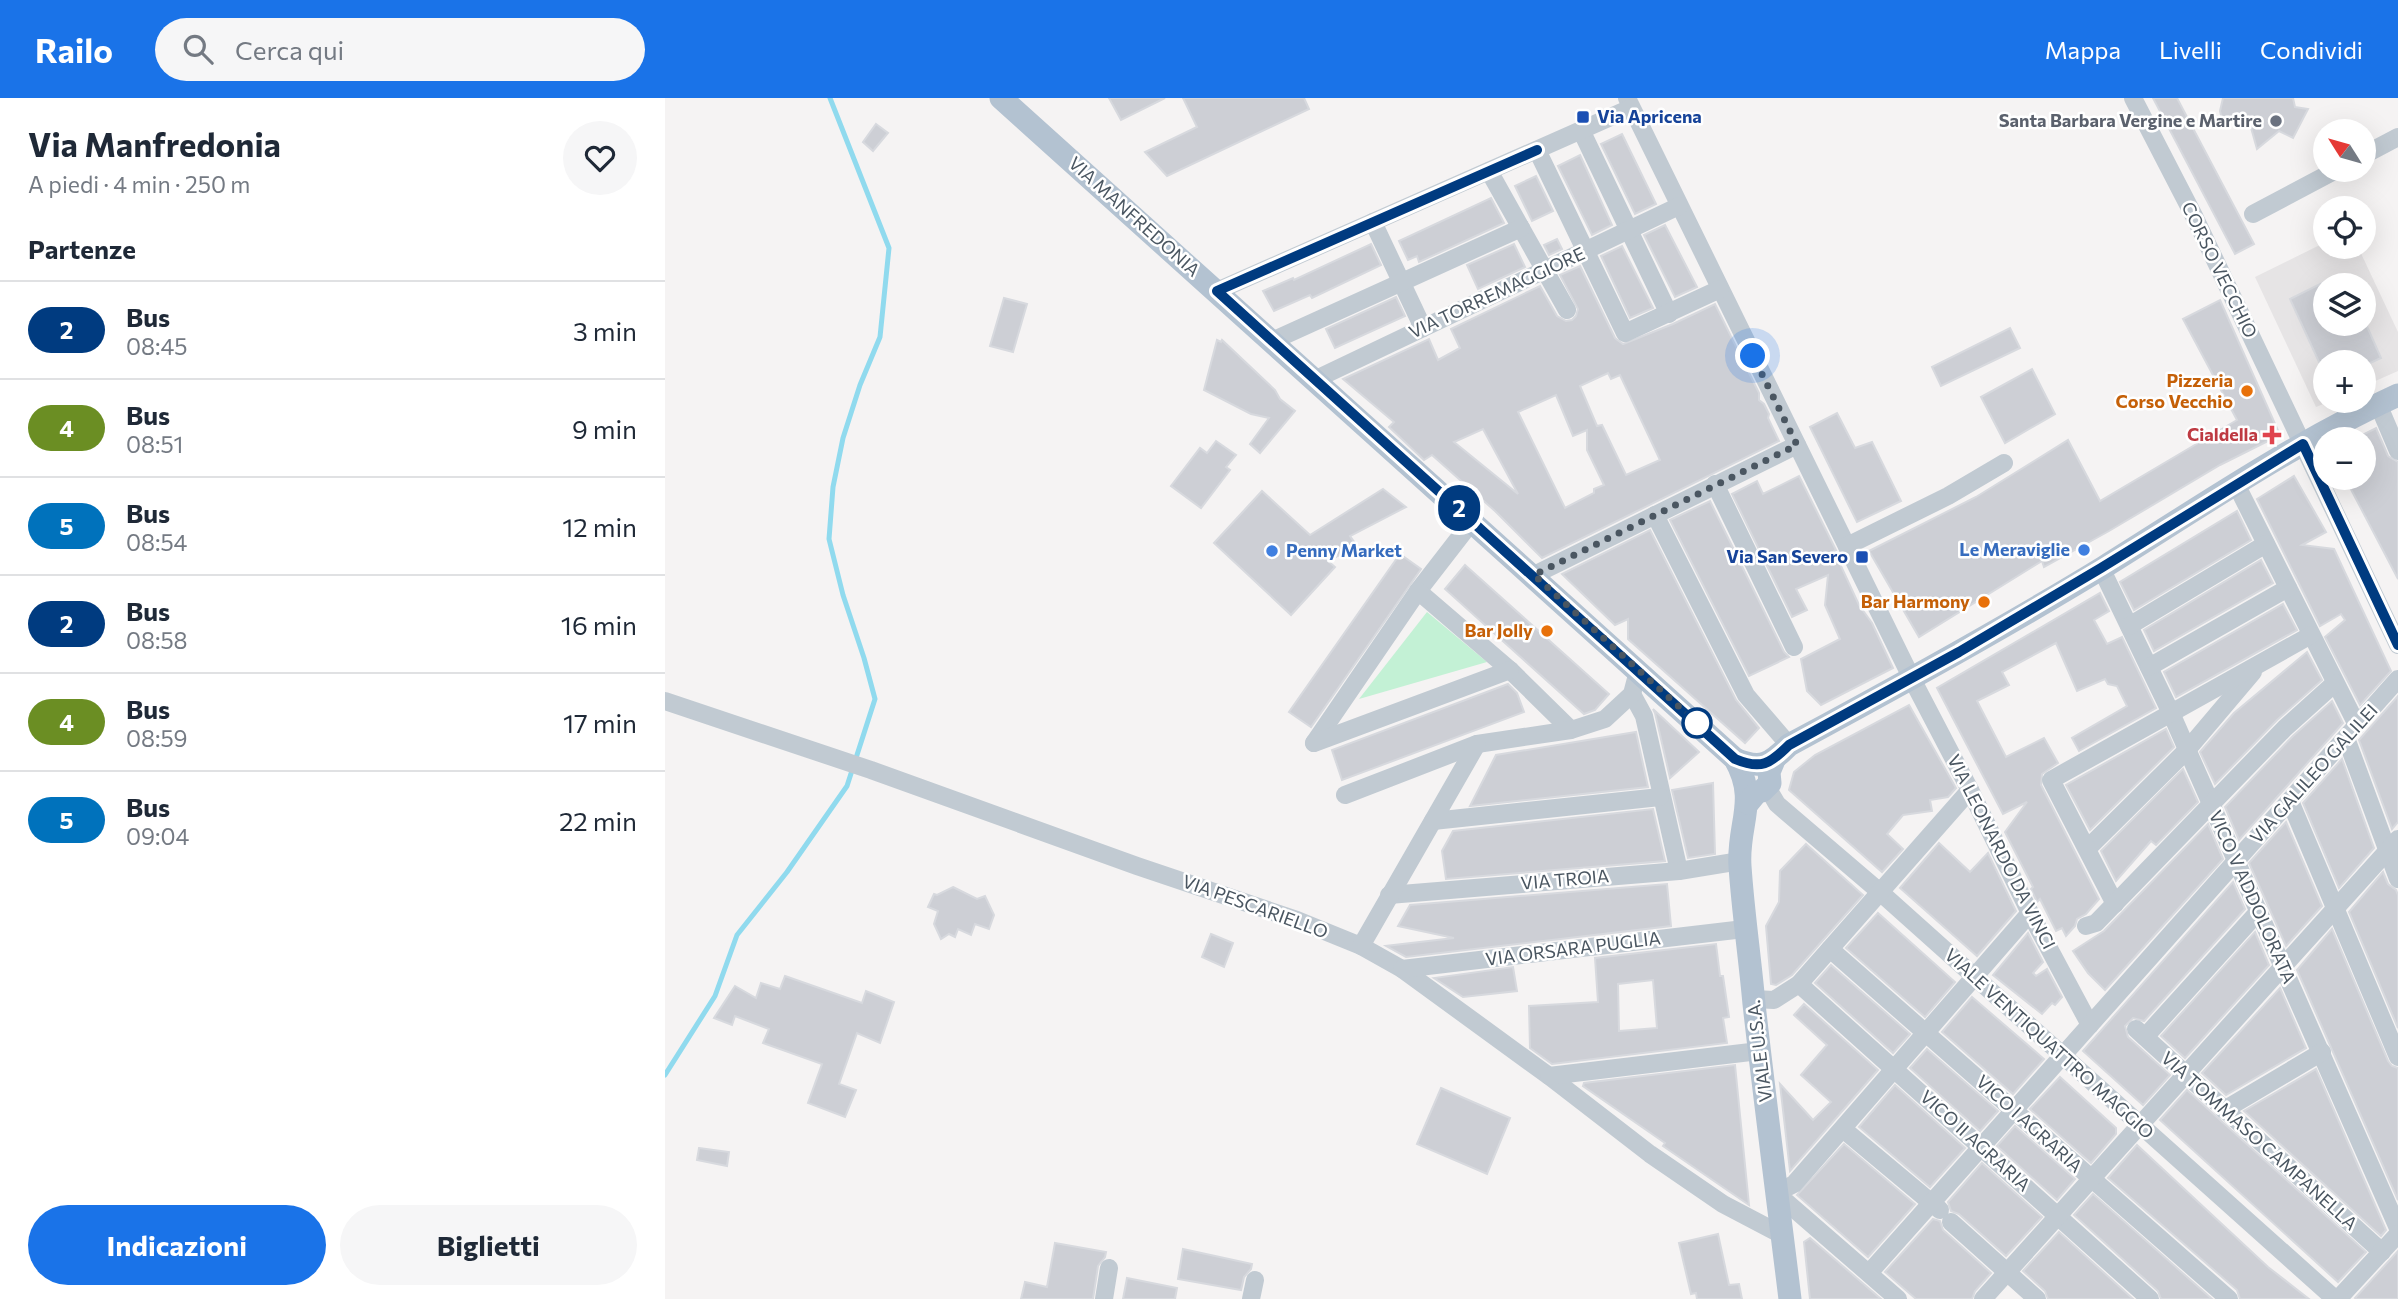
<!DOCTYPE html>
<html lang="it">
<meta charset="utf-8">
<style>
body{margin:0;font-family:Commissioner,sans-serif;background:#f6f6f7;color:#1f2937;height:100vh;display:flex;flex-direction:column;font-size:26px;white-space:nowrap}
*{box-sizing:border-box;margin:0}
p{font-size:23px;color:#747a83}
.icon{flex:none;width:38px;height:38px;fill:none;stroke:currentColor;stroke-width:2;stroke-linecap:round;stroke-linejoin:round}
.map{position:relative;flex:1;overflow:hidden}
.drawer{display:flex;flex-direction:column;background:#fff;width:665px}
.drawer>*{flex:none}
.badge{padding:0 14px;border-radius:23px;font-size:24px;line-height:46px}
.needle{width:46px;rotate:307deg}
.tools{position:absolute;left:1648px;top:21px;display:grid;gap:14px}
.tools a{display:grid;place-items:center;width:63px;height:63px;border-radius:50%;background:#fff;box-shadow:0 7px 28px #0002;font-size:35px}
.you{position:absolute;width:35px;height:35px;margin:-18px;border:5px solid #fff;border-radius:50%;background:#1a73e8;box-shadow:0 0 0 10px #1a73e833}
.map>.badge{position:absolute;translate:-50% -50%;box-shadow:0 0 0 4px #fff}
h2{padding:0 28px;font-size:26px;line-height:63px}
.round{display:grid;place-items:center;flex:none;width:74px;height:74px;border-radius:37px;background:#f6f6f7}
.head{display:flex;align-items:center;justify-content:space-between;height:119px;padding:0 28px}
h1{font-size:33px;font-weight:700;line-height:52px}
.primary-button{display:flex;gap:14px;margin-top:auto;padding:14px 28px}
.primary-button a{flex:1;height:80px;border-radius:42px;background:#1a73e8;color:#fff;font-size:28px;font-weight:700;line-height:80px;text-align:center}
.primary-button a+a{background:#f6f6f7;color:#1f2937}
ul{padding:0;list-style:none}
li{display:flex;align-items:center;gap:21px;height:98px;padding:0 28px;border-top:2px solid #e0e1e3}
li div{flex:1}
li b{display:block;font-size:26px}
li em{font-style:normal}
li .badge{min-width:77px;font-weight:700;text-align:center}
header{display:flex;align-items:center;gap:42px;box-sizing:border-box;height:98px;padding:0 35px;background:#1a73e8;color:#fff}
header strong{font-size:33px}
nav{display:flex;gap:38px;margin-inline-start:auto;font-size:24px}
.search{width:490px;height:63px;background:#f6f6f7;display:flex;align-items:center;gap:18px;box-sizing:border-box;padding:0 24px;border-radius:38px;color:#747a83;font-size:26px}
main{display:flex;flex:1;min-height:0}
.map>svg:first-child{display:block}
</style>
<header>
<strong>Railo</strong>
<div class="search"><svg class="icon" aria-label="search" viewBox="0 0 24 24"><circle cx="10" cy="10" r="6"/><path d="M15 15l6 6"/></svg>Cerca qui</div>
<nav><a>Mappa</a><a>Livelli</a><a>Condividi</a></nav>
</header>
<main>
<section class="drawer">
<div class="head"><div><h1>Via Manfredonia</h1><p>A piedi · 4 min · 250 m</p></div><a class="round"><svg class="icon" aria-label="heart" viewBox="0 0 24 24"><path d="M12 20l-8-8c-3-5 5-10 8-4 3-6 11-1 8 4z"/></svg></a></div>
<h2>Partenze</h2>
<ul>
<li><span class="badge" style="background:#003b80;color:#fff">2</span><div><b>Bus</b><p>08:45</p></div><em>3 min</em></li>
<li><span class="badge" style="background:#6b8e23;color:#fff">4</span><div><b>Bus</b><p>08:51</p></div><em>9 min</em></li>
<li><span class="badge" style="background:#0072bc;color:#fff">5</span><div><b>Bus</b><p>08:54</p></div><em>12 min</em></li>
<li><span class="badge" style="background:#003b80;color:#fff">2</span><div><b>Bus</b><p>08:58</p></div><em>16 min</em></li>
<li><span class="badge" style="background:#6b8e23;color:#fff">4</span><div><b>Bus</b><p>08:59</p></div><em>17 min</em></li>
<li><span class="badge" style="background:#0072bc;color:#fff">5</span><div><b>Bus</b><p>09:04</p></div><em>22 min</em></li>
</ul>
<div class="primary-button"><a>Indicazioni</a><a>Biglietti</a></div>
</section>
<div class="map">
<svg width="1733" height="1201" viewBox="0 0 1733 1201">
<rect width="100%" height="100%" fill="#f5f3f3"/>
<path fill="#e6e4e5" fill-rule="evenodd" d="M1661 144V149H1693L1733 234V273L1699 288V264H1661V303H1666L1651 309 1590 179ZM1661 187H1699V226H1661Z"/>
<polygon fill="#c3f1d5" points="762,514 822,564 694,601"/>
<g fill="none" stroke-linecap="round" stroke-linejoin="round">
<polyline stroke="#90daee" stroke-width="5" points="0,977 50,898 72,837 122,774 182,688 210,601 199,560 178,497 164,441 168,389 178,340 195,287 215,239 224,150 165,0"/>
</g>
<g fill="#cdcfd5" stroke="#d7d9de" stroke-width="2" fill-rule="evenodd">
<polygon points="444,0 500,0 456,22"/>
<polygon points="518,0 639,0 644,11 502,78 480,54 532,29"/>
<polygon points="1488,0 1512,0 1589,146 1570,156"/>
<polygon points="1558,0 1628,0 1630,9 1643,11 1628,40 1614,33 1592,51 1583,19 1558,26 1555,13"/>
<polygon points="211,26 223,35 208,53 198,44"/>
<polygon points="957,36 991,106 970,116 936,46"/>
<polygon points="915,57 947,127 927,137 893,68"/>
<polygon points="871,78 888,113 867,123 850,88"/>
<polygon points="826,100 839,125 754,164 752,158 743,162 734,143"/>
<polygon points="1000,127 1032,189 1010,199 979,137"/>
<polygon points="892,141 897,151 884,157 879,147"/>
<polygon points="706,146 716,167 647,200 645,197 609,213 598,193 628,180 629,182"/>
<polygon points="849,146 860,169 813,191 802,167"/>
<polygon points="957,148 988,210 965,220 936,158"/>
<path d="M915 168 950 240 958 246 1008 226 1050 206 1094 295V302L1099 306 1104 316 1103 320 1114 343 877 460 830 413 767 357 759 362 724 329 729 324 678 281 764 241 773 262 795 250 786 231 875 188 892 218 901 223 907 222 911 218 913 211 895 177ZM943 275 946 281 955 277 995 362 961 377 937 327 932 328 915 288ZM891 297 908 338 922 332V352L939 387 929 391V395L900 410 853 314ZM818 331 853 396 789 344Z"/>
<polygon points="1661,183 1661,226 1701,226 1716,260 1699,268 1699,264 1654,264 1625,201"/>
<polygon points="731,199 740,218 670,250 661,231"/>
<polygon points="339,200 362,206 348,254 325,248"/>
<polygon points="1555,202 1615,337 1555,367 1444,433 1379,469 1377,463 1254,539 1204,453 1311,399 1403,342 1435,403 1572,322 1518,221"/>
<polygon points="1345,230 1355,250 1276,288 1267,269"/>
<polygon points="552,242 556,244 557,242 610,292 615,301 630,313 595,355 585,346 604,320 586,316 539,292"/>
<polygon points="1367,271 1390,316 1340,345 1316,299"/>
<polygon points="1172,315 1190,350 1207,344 1236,403 1192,424 1145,329"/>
<polygon points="1711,330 1723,358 1733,364 1733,481 1680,380 1699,380 1699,336"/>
<polygon points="551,343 571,357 561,369 565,372 536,410 506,388 535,350 542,355"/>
<polygon points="1134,378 1171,452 1169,453 1194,507 1207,525 1228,570 1156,607 1142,593 1136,561 1175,541 1160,507 1163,477 1131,491 1142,512 1127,519 1067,396 1092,383 1098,396"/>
<polygon points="1629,378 1661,434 1637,447 1669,451 1726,573 1695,607 1660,539 1680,522 1676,516 1655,528 1592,401"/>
<polygon points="718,391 741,409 685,438 692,448 663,463 670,469 626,517 549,445 597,393 645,437"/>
<polygon points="1045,403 1119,554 1124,559 1084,578 1005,422"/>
<polygon points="1572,413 1586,442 1469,512 1455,484"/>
<polygon points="985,432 1071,602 1094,630 1080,645 963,541 963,521 950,527 897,476"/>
<polygon points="735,456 756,471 646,629 624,614"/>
<polygon points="1596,462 1608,485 1489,553 1479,532"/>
<polygon points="800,467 944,596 930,612 919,616 780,491"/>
<polygon points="1435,495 1444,513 1429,522 1442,546 1457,539 1491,610 1414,653 1407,640 1462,608 1452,588 1443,586 1440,581 1412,593 1391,545 1337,574 1344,587 1312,603 1341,659 1379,640 1393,665 1377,676 1376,687 1434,801 1421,816 1412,821 1410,828 1401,838 1397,830 1391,833 1375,801 1372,804 1366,791 1368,789 1340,734 1362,704 1338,716 1272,590"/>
<polygon points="1618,506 1632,532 1511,599 1499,574"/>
<polygon points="1642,554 1657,582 1612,622 1550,686 1535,654 1569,615"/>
<polygon points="843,586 852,595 859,614 677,682 667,652"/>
<polygon points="1733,598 1733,724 1727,731 1694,642"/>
<polygon points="1667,603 1678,625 1574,742 1560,709 1628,638"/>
<polygon points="1244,607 1291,690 1283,699 1265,702 1267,713 1238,717 1222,736 1238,751 1217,774 1124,692 1129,674 1150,657"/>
<polygon points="988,611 1034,654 1005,680 990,615"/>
<polygon points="1501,631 1509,649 1425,732 1401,687"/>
<polygon points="971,634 983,689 805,708 831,657"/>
<polygon points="1677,661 1709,750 1674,790 1638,705"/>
<polygon points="1518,671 1533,704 1491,747 1486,743 1451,783 1436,753"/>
<polygon points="1048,685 1050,756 1023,760 1007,692"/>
<polygon points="988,711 1000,763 781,781 777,753 788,733"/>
<polygon points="1621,724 1657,808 1621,848 1584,765"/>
<polygon points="1543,726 1558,761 1440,892 1423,875 1408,853 1439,833"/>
<polygon points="1274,745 1305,774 1323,755 1351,813 1312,858 1235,790"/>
<polygon points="1141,746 1198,797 1127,877 1111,887 1106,886 1101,828 1114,804 1115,773"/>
<polygon points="1718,774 1723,786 1731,792 1733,797 1733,930 1684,814"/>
<polygon points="1568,784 1580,811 1479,923 1468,920 1460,928 1463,939 1505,977 1478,1007 1418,953"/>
<polygon points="1002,786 1006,828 741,859 721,848 789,840 733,828 745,807"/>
<polygon points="288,789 312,801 320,798 329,817 324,831 310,826 306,837 293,831 290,839 284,836 276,841 269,826 273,813 263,809 269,796 272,797"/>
<polygon points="1213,815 1290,884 1260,919 1181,850"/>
<polygon points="1667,831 1723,963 1727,968 1733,970 1733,1102 1632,872"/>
<polygon points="1590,834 1604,867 1520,960 1496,938"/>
<polygon points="1363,835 1378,864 1368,875 1371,878 1382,871 1397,899 1390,907 1387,905 1377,916 1328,877"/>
<polygon points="546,836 568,845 559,869 537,859"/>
<path d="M1051 846 1055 878H1058L1064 919 1058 920 1062 945 887 966 865 950 864 908 933 904 930 860ZM988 882 992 930 954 933 953 886Z"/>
<polygon points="1166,867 1245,936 1228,955 1150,885"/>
<polygon points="848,869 852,893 798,899 769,880"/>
<polygon points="120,878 197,905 201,893 229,904 215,945 192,935 174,986 191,992 180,1019 143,1005 157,966 98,945 104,931 70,918 67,927 49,920 70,888 91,900 96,885 115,891"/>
<polygon points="1615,890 1641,950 1561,997 1537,975"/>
<polygon points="1307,899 1379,961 1348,996 1277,934"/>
<polygon points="1139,906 1213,972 1125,1073 1115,986 1148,1022 1166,1004 1136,977 1162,947 1129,917"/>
<polygon points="1262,951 1333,1013 1315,1033 1245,970"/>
<polygon points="1070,967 1084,1107 998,1048 1000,1045 918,988 919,985"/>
<polygon points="1651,971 1721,1132 1716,1138 1579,1013"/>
<polygon points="1395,979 1451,1030 1451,1036 1426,1065 1365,1011"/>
<polygon points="1230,987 1300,1050 1265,1089 1194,1029"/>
<polygon points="776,990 845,1020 822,1076 752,1046"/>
<polygon points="1522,992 1701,1154 1673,1184 1495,1022"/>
<polygon points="1350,1028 1410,1081 1392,1102 1332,1048"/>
<polygon points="1179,1046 1250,1106 1203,1159 1132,1097"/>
<polygon points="1472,1047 1603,1169 1644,1201 1575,1201 1572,1192 1443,1080"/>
<polygon points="34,1050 64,1054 62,1068 32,1062"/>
<polygon points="1317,1065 1377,1119 1341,1158 1294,1116 1286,1113 1283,1104"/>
<polygon points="1428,1096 1547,1201 1496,1201 1493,1193 1409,1117"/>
<polygon points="1268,1121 1275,1123 1278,1132 1326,1175 1310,1193 1307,1201 1251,1201 1220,1174"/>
<polygon points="1394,1134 1468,1201 1383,1201 1380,1193 1358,1173"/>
<polygon points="1053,1136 1064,1187 1074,1186 1077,1201 1032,1201 1031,1195 1026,1196 1014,1145"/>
<polygon points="1145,1140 1216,1201 1145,1201 1139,1144"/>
<polygon points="390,1145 441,1154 440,1159 433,1168 428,1201 356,1201 360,1184 382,1189"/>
<polygon points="518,1151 587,1166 586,1171 579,1179 576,1192 513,1181"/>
<polygon points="1733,1153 1733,1201 1691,1201 1690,1200"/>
<polygon points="462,1180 512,1190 510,1201 458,1201"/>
</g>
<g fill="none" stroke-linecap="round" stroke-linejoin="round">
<g stroke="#c1cad2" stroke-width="18">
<polyline points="962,0 1247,581 1305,692 1365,815 1425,927"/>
<polyline points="1468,0 1530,120 1733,547"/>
<polyline points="916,32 1004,216"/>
<polyline points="872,52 960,235 1055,191"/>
<polyline points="1699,57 1733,39"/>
<polyline points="824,73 902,212"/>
<polyline points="1588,116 1671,72"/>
<polyline points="708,124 758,230"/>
<polyline points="552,193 966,10"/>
<polyline points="607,243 856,130"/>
<polyline points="649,282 1014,108"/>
<polyline points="1713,306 1733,353"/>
<polyline points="1050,386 1129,549"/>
<polyline points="1571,386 1692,627"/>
<polyline points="990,417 1081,597 1124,647"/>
<polyline points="1182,448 1283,398 1339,365"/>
<polyline points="1436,470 1506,615 1733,1130"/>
<polyline points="869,477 1132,347"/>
<polyline points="753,493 808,422"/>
<polyline points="1464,528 1601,446"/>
<polyline points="1484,569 1623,490"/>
<polyline points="967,596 979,618 1014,773"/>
<polyline points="0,603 206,672 472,768 632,822 696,848 737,871 884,978 985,1056 1058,1106 1117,1137"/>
<polyline points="1681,640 1733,781"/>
<polyline points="649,645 753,493 845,572 906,632"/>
<polyline points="649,645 845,572"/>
<polyline points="1102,689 1112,706 1215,794 1670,1201"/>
<polyline points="680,697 812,646 906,632 940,621 967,596 973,573"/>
<polyline points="1625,703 1733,959"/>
<polyline points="768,723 995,699"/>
<polyline points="1423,750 1522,652 1588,574"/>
<polyline points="724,797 1014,773 1075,763"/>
<polyline points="1450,806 1386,682 1646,537"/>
<polyline points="1421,828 1431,825 1620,630 1670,585"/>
<polyline points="696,848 812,646"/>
<polyline points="1165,851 1564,1201"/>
<polyline points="737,871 1079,831"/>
<polyline points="1134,886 1485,1201"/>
<polyline points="1089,901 1109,902 1134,886 1305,692"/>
<polyline points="1471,931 1717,1154"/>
<polyline points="1480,939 1594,813"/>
<polyline points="884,978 1094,953"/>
<polyline points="1559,1012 1657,954"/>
<polyline points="1178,1031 1275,1112"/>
<polyline points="1286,1124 1372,1201"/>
<polyline points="1204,1175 1733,581"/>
<polyline points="439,1201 444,1170"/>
<polyline points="586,1201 590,1182"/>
<polyline points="1233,1201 1111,1095 1129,1086 1365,815"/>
<polyline points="1318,1201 1733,741"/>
<polyline points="1673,1201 1733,1136"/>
</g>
<g stroke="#b3c2d1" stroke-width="23">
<path d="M336 0 1070 661C1094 703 1072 726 1075 768 1078 814 1085 860 1089 906 1100 1004 1113 1103 1125 1201"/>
<path d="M1070 661C1096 672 1105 666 1124 647 1230 590 1336 532 1439 469 1535 409 1630 344 1733 297"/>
<polyline points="1083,705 1092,694 1097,693 1105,685 1104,674 1109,662"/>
</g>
</g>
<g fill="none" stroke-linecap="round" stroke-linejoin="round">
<g stroke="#fff" stroke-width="16">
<path id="line" d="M872 52 552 193 1070 661C1096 672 1105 666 1124 647L1294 554 1436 470 1638 346 1733 547"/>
</g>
<use href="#line" stroke="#003b80" stroke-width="10"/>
<polyline stroke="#4a5661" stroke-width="7" stroke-dasharray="0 12.6" points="1032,625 869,477 1132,347 1088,258"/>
</g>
<g fill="#1a4fb4" stroke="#fff" stroke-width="2.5">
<rect x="911" y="12" width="14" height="14" rx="3.5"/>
<rect x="1190" y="452" width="14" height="14" rx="3.5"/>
</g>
<circle fill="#6b7280" stroke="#fff" stroke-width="2.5" cx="1611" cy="23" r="7"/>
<g fill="#e8710a" stroke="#fff" stroke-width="2.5">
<circle cx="1582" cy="293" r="7"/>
<circle cx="1319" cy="504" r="7"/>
<circle cx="882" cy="533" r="7"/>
</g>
<path fill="#e0444e" stroke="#fff" stroke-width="2.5" d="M1603.5 326.5h7v7h7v7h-7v7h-7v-7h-7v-7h7z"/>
<g fill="#3f7fe0" stroke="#fff" stroke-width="2.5">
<circle cx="1419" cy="452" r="7"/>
<circle cx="607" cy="453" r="7"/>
</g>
<circle fill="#fff" stroke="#003b80" stroke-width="3.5" cx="1032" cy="625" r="14"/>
<g text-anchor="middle" stroke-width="5" stroke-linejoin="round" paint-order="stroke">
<g font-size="18" font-weight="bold" fill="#164399" stroke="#fff" text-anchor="start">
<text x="932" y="25">Via Apricena</text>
<text x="1183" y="465" text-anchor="end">Via San Severo</text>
</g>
<g font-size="18" font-weight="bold" fill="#5b616d" stroke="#fff" text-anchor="end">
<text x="1597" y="29">Santa Barbara Vergine e Martire</text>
</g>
<g font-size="18" fill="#4a5661" stroke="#fff">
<text transform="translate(469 119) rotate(42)" y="6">VIA MANFREDONIA</text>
<text transform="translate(1554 172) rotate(64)" y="6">CORSO VECCHIO</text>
<text transform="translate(832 195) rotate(-25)" y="6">VIA TORREMAGGIORE</text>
<text transform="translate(1649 676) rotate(-48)" y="6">VIA GALILEO GALILEI</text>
<text transform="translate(1336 754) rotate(63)" y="6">VIA LEONARDO DA VINCI</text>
<text transform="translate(900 782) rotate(-5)" y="6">VIA TROIA</text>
<text transform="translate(1587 799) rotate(66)" y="6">VICO V ADDOLORATA</text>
<text transform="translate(590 809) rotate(20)" y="6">VIA PESCARIELLO</text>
<text transform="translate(908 851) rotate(-7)" y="6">VIA ORSARA PUGLIA</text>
<text transform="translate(1384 946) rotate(42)" y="6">VIALE VENTIQUATTRO MAGGIO</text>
<text transform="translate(1095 953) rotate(-97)" y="6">VIALE U.S.A.</text>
<text transform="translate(1364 1026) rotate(42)" y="6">VICO I AGRARIA</text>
<text transform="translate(1310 1043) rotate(42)" y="6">VICO II AGRARIA</text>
<text transform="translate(1594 1043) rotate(42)" y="6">VIA TOMMASO CAMPANELLA</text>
</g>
<g font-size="18" font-weight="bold" fill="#c56008" stroke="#fff" text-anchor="end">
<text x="1568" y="289">Pizzeria<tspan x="1568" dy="21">Corso Vecchio</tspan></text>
<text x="1305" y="510">Bar Harmony</text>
<text x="868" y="539">Bar Jolly</text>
</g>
<g font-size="18" font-weight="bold" fill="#be3a42" stroke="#fff" text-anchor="end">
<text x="1593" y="343">Cialdella</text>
</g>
<g font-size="18" font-weight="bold" fill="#366cbe" stroke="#fff" text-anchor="end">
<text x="1405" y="458">Le Meraviglie</text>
<text x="621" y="459" text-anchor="start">Penny Market</text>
</g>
</g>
</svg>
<div class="tools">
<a><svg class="needle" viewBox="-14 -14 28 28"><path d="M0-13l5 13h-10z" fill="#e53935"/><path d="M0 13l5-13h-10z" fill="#747a83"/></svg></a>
<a><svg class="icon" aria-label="locate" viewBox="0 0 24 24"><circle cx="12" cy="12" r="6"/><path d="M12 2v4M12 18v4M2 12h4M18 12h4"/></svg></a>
<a><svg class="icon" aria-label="layers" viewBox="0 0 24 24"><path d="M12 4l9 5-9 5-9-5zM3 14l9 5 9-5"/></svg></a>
<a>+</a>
<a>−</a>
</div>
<div class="you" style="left:1088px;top:258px"></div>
<b class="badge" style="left:794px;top:410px;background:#003b80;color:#fff">2</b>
</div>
</main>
